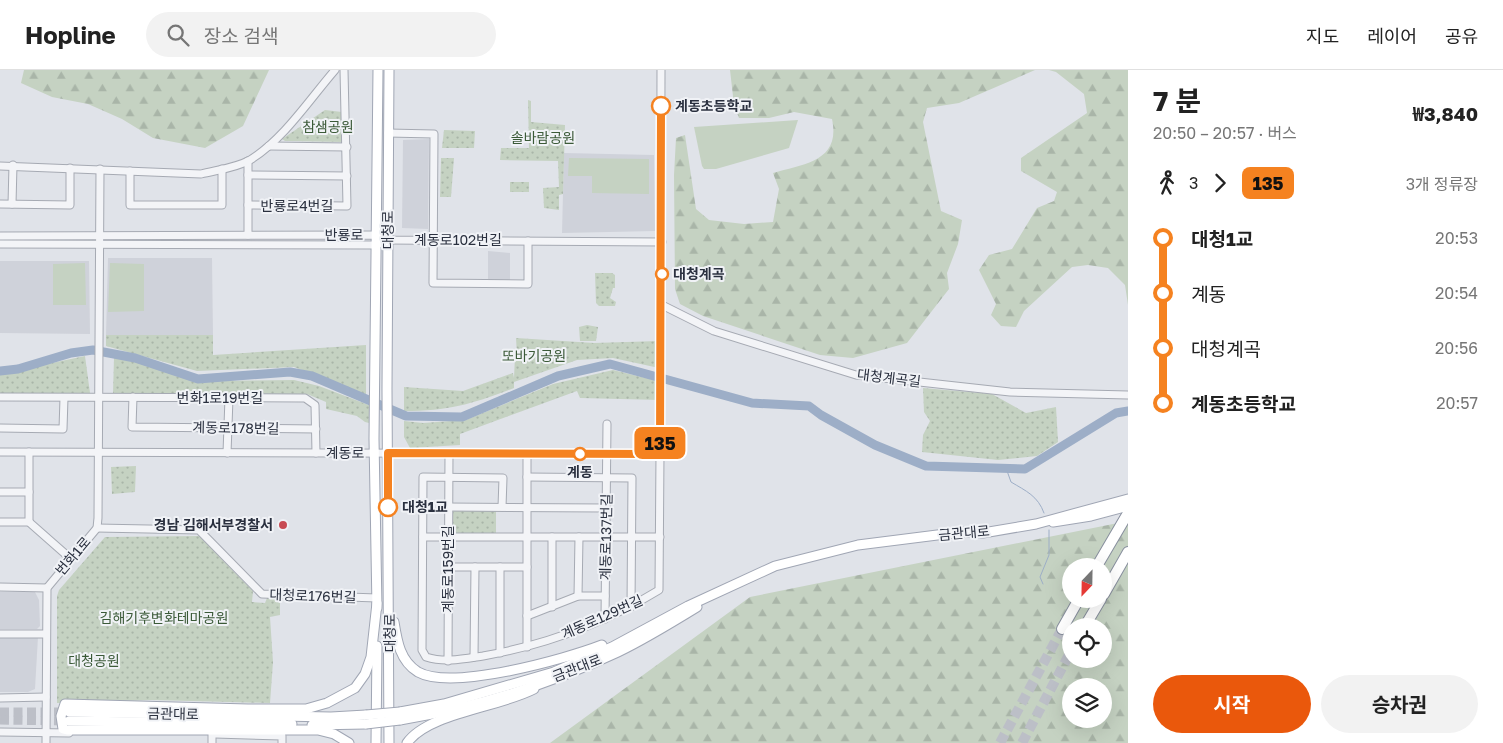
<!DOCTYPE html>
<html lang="ko">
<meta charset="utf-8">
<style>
body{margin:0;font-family:"Golos Text","Noto Sans KR",sans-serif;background:#f2f2f2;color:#222;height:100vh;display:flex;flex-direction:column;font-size:19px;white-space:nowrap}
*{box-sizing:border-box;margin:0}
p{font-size:16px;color:#767676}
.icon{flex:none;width:28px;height:28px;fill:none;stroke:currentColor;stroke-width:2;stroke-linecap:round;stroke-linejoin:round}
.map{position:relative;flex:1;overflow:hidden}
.side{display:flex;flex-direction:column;background:#fff;width:375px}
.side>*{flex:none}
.badge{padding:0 10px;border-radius:8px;font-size:18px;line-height:32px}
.needle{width:32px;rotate:202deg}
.buttons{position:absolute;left:1062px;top:488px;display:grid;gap:10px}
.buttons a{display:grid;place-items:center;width:50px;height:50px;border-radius:50%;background:#fff;box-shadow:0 5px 20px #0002;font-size:25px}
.map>.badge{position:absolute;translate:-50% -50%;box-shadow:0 0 0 2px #fff}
.legs{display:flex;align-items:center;gap:8px;height:55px;padding:0 25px;font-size:16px}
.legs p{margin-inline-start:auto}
.summary{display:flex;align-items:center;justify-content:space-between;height:85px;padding:0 25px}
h1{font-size:28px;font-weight:700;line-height:38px}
.button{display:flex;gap:10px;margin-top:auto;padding:10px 25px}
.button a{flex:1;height:58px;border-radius:30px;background:#ea580c;color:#fff;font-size:20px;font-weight:700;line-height:58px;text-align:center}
.button a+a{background:#f2f2f2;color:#222}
ul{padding:0 25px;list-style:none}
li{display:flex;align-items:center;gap:18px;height:55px;font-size:19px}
li i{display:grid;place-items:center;width:8px;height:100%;margin:0 6px;background:currentColor}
li i::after{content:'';width:12px;height:12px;margin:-6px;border:4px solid;border-radius:50%;background:#fff}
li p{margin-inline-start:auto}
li:first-child i{background:linear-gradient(#0000 50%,currentColor 0)}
li:last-child i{background:linear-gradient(currentColor 50%,#0000 0)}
header{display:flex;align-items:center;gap:30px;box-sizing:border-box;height:70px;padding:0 25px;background:#fff;border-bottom:1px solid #e0e0e0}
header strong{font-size:24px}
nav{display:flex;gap:28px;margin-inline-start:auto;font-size:18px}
.search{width:350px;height:45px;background:#f2f2f2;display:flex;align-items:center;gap:12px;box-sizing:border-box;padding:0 18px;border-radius:28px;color:#767676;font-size:19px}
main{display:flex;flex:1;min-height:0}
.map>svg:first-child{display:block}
</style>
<header>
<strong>Hopline</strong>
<div class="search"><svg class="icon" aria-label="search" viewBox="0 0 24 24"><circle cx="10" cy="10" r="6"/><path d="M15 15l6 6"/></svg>장소 검색</div>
<nav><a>지도</a><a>레이어</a><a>공유</a></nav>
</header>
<main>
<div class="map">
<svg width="1128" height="673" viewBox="0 0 1128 673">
<defs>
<pattern id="forest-firs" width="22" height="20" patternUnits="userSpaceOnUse" patternTransform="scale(1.25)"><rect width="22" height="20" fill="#c5d2c2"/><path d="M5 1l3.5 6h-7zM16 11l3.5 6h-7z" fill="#a9b5a8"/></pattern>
<pattern id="park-dots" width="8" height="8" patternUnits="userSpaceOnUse" patternTransform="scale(1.25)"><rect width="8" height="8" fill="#c5d2c2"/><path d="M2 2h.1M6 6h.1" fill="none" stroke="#a9b5a8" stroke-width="1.8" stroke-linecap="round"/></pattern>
</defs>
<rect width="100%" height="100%" fill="#e0e3e9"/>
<g fill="#cfd2da">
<polygon points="429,69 428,159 402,158 403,70"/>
<polygon points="564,83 654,85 655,161 562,163"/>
<polygon points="488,181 510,183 510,210 488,210"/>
<polygon points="108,188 212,188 213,265 106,265"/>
<polygon points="0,191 89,191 90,264 0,263"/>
<polygon points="0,522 35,522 39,530 40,556 37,559 0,559"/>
<polygon points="0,565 38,567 35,619 28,622 0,622"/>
</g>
<g fill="#c5d2c2">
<polygon points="798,50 789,78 716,99 704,99 702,96 694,57"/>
<polygon points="569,88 649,89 649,124 592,123 592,106 568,106"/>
<polygon points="85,193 86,235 53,235 53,194"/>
<polygon points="110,193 144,194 144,241 108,242"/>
</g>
<g fill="url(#forest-firs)" fill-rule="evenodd">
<polygon points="24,0 269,0 243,56 205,78 153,68 122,49 88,34 52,27 21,13"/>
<path d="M730 0H1035L959 33 927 38 923 52 941 141 962 150 958 174 947 203 949 219 907 273 853 288 820 285 703 246 680 234 675 219 674 105 676 68 685 65 696 139 709 150 744 154 773 152 779 119 773 103C805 94 841 91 832 49L794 42 769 48H739L734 35Z"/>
<polygon points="1049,0 1128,0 1128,235 1125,215 1108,198 1088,195 1072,197 1024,241 1016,257 1001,256 991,245 996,234 979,200 989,185 1012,179 1037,138 1054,131 1057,122 1021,101 1021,88 1087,43 1084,24 1056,2"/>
<path d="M1128 451V673H550L750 527ZM1071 496H1104V529H1071ZM1071 556H1104V589H1071ZM1071 616H1104V649H1071Z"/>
</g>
<g fill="url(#park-dots)">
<polygon points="528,30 531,31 531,52 565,55 563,124 559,125 559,140 544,138 543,118 559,117 558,91 500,90 501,78 529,78"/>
<polygon points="325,40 342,42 343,72 285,71 282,69"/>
<polygon points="444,60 475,61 474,78 442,78"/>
<polygon points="441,88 454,88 451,127 440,127"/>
<rect x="510" y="112" width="19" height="10"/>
<polygon points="595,203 612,203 615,205 615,218 613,218 610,228 616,232 615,236 599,236 596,233"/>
<polygon points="587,255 598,257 596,271 580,271 579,257"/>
<polygon points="106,265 213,265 213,285 366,275 366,328 338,314 294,297 197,301 106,276"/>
<path d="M516 268 594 273 659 271V298L613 288 577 290 514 312V318C472 334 450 341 404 341V317L463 321 513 303 514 308 515 286 517 285Z"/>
<polygon points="85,286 90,323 0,323 0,304"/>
<polygon points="114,288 135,291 196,311 294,310 319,316 374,337 373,354 365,352 357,346 326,339 326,332 307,324 113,323"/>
<polygon points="613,300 658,311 660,330 580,328 577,321 460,364 460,375 410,378 404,367 404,351 423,353 466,350 553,314"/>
<polygon points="923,318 992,324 1026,343 1056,337 1058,372 1037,386 998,390 922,382 923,365 930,351 924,342"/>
<polygon points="136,396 135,422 112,424 111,397"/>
<polygon points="449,438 496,438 496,466 449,465"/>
<polygon points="199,466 253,521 252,532 265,533 267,528 280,529 280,545 270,547 273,592 270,633 152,630 57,633 57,526 59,520 105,467"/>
</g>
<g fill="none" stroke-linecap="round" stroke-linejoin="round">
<g stroke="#9daec7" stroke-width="1">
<path d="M1006 398 1011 412C1026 421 1038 426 1044 443"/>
<polyline points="1043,514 1040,507 1049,485 1049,460"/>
</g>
<polyline stroke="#9daec7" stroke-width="9" points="0,301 18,299 71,283 93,280 135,288 198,309 290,302 312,306 406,346 462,347 558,306 610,294 752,333 809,336 821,345 875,375 926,396 1025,399 1116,343 1128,341"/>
<g stroke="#bcbfc7" stroke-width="9" stroke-dasharray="9 4.5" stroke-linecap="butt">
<polyline points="0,642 69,642"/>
<polyline points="0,650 67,651"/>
</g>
<g stroke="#bcbfc7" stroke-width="10" stroke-dasharray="10 5" stroke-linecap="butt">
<polyline points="1000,673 1062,559"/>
<polyline points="1022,673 1071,581"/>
</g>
<g stroke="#a6aab3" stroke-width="9">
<g id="minor">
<polyline points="388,63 434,64 433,213 528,214 528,171"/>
<polyline points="269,76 347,77"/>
<path d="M0 96 201 104C217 100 236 98 250 90 284 69 309 30 335 0"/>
<polyline points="130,101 130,135 222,135 222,99"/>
<polyline points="248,105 347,106"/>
<polyline points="0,134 70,135 70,98"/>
<polyline points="12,134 13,95"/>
<polyline points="248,135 347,136 344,0"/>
<polyline points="248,165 248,91"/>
<polyline points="0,166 377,165 388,170 662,172"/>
<polyline points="0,174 376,175 388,170"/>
<polyline points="662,235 714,261 856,305 1010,322 1128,325"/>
<polyline points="0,327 305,328 315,335 316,383"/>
<polyline points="133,327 132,357 316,359"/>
<polyline points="0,358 63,359 64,328"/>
<polyline points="0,382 660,384 661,0"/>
<polyline points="227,383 229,328"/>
<polyline points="527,407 632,408 631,537"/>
<polyline points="0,422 29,422"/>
<polyline points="448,437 606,438"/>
<path d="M502 437 503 408 423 407 422 580 426 587C445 593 463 589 483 586 545 575 605 553 659 520L660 384"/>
<polyline points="0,452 29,452 71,489"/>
<polyline points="29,452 29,382"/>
<polyline points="97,458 199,460 262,524 377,528"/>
<polyline points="423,467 660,467"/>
<polyline points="552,467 552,537"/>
<polyline points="448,497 527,497"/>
<polyline points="0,517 47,518"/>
<polyline points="578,526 579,467"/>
<polyline points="527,546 578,526 605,526"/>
<polyline points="605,549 607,354"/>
<polyline points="0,564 46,564"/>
<polyline points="527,577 527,384"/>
<polyline points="500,583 500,497"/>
<polyline points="474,587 475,497"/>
<polyline points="448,591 449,383"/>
<polyline points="0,628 46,627"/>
<polyline points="0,662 69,663"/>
<polyline points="215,664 282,666 282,673"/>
<polyline points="46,673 47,518 97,458 98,448 100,99"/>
<polyline points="212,673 212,664"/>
</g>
</g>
<g stroke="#a0a6b4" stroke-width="11">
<g id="major">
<polyline points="389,0 387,319 389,673"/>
<polyline points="1053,452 1091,446 1128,436"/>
<polyline points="377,538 374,369 378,0"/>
<path d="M394 552C397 571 400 591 418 602 452 621 566 589 602 575"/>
<polyline points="69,642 331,647 366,645"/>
<polyline points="400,642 444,634 554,602 612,577 688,536 775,496 858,475 961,462 983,463 1036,454 1128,429"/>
<path d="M400 650C474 638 550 614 618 582 645 569 671 553 697 537"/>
<polyline points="69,651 292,654"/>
<polyline points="312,655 366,654"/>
<polyline points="349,673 334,664 318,660 67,660 63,659 61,646 65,634 248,639 306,639 327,633 355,618 365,604 371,587 377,533"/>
<polyline points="376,673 377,576"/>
<path d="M407 673C428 643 500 637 534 619"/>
</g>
</g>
<g stroke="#888f9e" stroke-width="12">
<g id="highway">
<polyline points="1097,496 1128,443"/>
<polyline points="1104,524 1128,482"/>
<polyline points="1085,556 1101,529"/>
<polyline points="1062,559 1079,529"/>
</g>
</g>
<use href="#minor" stroke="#f3f4f7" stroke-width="7"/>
<use href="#major" stroke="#fff" stroke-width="9"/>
<use href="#highway" stroke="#fff" stroke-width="10"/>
<g stroke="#a0a6b4" stroke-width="11" stroke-linecap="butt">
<g id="major-bridge">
<polyline points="366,645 400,642"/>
<polyline points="366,654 400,650"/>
</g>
</g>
<use href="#major-bridge" stroke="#fff" stroke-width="9"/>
</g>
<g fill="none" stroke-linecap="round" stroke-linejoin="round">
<g stroke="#fff" stroke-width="11">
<polyline id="line-1" points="388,437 388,383 660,384 661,36"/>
</g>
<use href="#line-1" stroke="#f58220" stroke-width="8"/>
</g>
<g fill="#fff" stroke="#f58220" stroke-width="2.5">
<circle cx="661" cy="36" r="9"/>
<circle cx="662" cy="204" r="6"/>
<circle cx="580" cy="384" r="6"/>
<circle cx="388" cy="437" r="9"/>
</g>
<circle fill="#c84b54" stroke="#f0f2f6" stroke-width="2" cx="283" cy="455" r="5"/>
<g text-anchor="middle" stroke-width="4" stroke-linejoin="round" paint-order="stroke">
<g font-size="14" font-weight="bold" fill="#2a303f" stroke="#f0f2f6" text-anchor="start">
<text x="675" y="41">계동초등학교</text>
<text x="673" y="209">대청계곡</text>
<text x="580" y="407" text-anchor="middle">계동</text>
<text x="402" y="442">대청1교</text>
</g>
<g font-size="14" fill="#3b5a38" stroke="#f0f2f6">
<text x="328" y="62">참샘공원</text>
<text x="543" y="73">솔바람공원</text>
<text x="534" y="291">또바기공원</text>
<text x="164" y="553">김해기후변화테마공원</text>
<text x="94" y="596">대청공원</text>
</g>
<g font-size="14" fill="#2a303f" stroke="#f0f2f6">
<text x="297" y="141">반룡로4번길</text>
<text transform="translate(388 160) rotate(-90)" y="5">대청로</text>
<text x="344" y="170">반룡로</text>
<text x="458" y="175">계동로102번길</text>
<text transform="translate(889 308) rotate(7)" y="5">대청계곡길</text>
<text x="220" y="333">번화1로19번길</text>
<text transform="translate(236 358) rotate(1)" y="5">계동로178번길</text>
<text x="345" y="388">계동로</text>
<text transform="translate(964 463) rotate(-5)" y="5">금관대로</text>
<text transform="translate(606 467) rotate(-89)" y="5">계동로137번길</text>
<text transform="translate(73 486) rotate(-50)" y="5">번화1로</text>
<text transform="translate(448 499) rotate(-90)" y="5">계동로159번길</text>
<text transform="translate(313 526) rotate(2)" y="5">대청로176번길</text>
<text transform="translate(602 547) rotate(-24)" y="5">계동로129번길</text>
<text transform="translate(390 563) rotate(-90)" y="5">대청로</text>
<text transform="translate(577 598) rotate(-21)" y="5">금관대로</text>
<text transform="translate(173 644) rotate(1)" y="5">금관대로</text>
</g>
<g font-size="14" font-weight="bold" fill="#2a303f" stroke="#f0f2f6" text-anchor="end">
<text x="273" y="460">경남 김해서부경찰서</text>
</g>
</g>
</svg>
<div class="buttons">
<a><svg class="needle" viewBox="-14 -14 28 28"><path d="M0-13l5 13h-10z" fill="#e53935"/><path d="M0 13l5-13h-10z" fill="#767676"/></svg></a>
<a><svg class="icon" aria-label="locate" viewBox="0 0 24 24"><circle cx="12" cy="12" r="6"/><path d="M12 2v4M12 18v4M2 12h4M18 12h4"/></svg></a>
<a><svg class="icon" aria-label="layers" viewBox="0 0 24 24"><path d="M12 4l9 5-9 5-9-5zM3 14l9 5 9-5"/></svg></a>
</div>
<b class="badge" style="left:660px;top:373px;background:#f58220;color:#111">135</b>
</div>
<section class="side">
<div class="summary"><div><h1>7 분</h1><p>20:50 – 20:57 · 버스</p></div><b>₩3,840</b></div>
<div class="legs"><svg class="icon" aria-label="walk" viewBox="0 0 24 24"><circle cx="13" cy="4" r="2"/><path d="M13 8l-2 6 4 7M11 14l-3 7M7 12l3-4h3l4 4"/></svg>3<svg class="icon" aria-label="forward" viewBox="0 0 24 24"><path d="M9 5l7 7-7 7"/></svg><b class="badge" style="background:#f58220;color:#111">135</b><p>3개 정류장</p></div>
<ul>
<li><i style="color:#f58220"></i><b>대청1교</b><p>20:53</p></li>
<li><i style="color:#f58220"></i><span>계동</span><p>20:54</p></li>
<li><i style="color:#f58220"></i><span>대청계곡</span><p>20:56</p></li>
<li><i style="color:#f58220"></i><b>계동초등학교</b><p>20:57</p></li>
</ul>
<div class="button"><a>시작</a><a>승차권</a></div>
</section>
</main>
